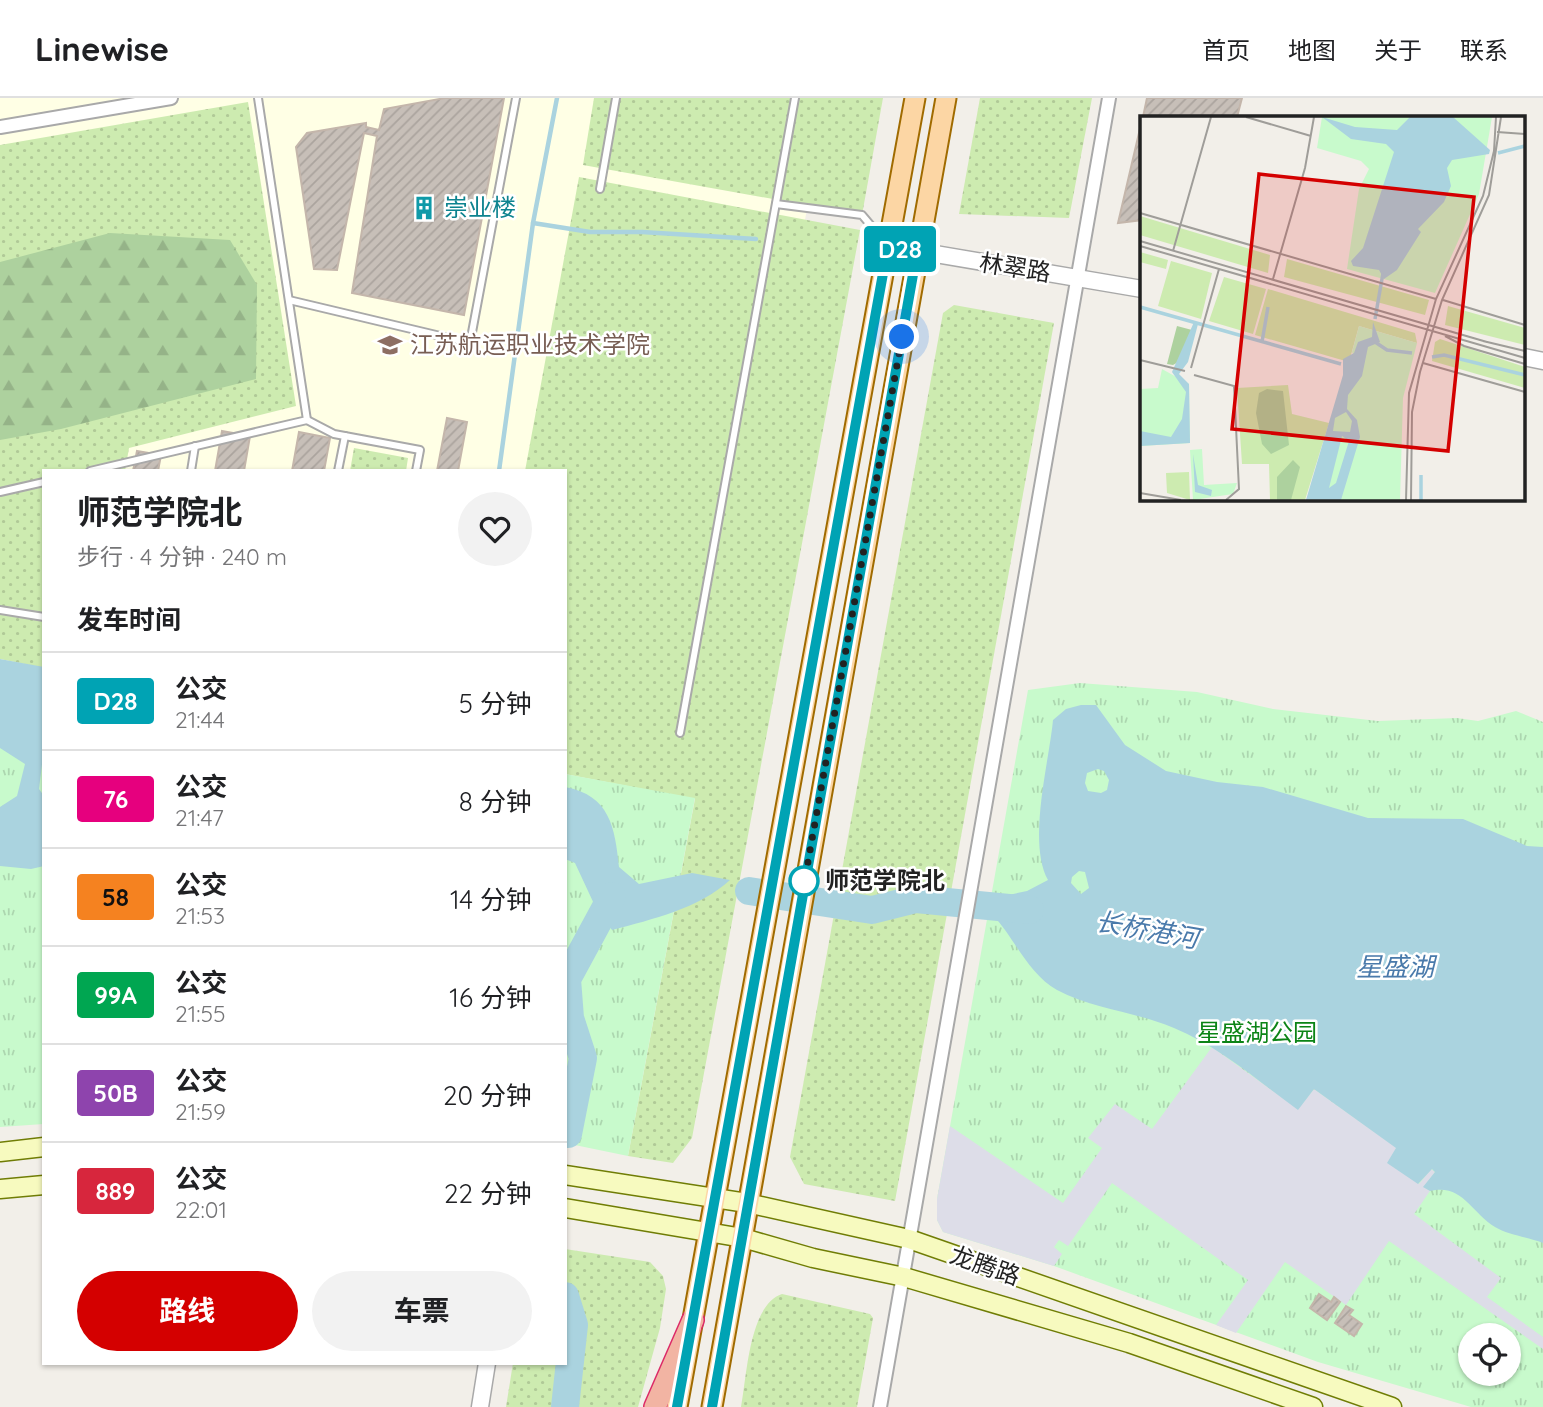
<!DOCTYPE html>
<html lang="zh">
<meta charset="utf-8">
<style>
body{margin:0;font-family:Quicksand,"Noto Sans SC",sans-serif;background:#f2f2f2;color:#202124;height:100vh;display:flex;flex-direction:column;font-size:26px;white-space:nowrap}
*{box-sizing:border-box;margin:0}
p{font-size:23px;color:#757577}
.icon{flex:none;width:38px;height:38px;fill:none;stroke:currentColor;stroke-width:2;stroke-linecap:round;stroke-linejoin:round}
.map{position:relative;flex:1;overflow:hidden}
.details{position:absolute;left:42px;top:371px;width:525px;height:896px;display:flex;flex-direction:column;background:#fff;border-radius:0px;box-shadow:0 2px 5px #0004}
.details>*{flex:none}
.badge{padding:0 14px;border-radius:5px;font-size:24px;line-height:46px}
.controls{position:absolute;left:1458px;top:1225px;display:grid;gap:14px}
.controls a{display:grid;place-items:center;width:63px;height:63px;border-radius:50%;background:#fff;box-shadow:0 2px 5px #0004;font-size:35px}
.you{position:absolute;width:35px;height:35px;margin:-18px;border:5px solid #fff;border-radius:50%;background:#1a73e8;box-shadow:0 0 0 10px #1a73e833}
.map>.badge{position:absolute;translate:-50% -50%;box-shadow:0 0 0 4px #fff}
h2{padding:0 35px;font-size:26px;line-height:63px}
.round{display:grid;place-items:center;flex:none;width:74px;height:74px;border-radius:37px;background:#f2f2f2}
.head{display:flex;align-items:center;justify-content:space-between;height:119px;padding:0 35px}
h1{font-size:33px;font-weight:700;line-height:52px}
.action{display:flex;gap:14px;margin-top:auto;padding:14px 35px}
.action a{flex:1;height:80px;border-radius:42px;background:#d40000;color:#fff;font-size:28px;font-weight:700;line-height:80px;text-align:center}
.action a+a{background:#f2f2f2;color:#202124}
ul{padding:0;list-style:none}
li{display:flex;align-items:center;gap:21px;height:98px;padding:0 35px;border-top:2px solid #e0e0e0}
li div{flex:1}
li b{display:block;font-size:26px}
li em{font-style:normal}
li .badge{min-width:77px;font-weight:700;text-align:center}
header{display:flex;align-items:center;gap:42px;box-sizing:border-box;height:98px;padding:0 35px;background:#fff;border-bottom:2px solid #e0e0e0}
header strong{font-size:33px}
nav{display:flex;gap:38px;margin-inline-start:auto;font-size:24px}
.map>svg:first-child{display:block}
</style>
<header>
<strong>Linewise</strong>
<nav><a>首页</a><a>地图</a><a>关于</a><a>联系</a></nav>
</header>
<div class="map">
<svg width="1543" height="1309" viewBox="0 0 1543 1309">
<defs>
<pattern id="grass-dots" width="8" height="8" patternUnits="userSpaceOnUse" patternTransform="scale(1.75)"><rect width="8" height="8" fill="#cdebb0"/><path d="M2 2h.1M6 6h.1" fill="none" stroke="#b0c997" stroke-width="1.8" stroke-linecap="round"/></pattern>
<pattern id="forest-firs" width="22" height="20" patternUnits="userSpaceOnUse" patternTransform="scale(1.75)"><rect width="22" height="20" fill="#add19e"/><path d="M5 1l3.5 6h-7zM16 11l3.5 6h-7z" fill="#95b388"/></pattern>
<pattern id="park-tufts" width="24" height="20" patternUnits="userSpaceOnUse" patternTransform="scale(1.75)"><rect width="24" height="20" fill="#c8facc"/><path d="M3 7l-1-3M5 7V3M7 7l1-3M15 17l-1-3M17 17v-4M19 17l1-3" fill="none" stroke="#acd6af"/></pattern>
<pattern id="building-hatch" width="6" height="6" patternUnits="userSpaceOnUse" patternTransform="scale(1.75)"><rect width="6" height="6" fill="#c7bfb8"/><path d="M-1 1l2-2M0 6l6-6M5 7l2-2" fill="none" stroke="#aba49e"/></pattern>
</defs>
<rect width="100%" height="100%" fill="#f2efe9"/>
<polygon fill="#ffffe5" points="0,0 826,0 805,122 565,676 565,373 44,373 44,588 0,579"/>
<g fill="url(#grass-dots)">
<polygon points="594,0 883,0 862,117 583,67"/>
<polygon points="980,0 1092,0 1069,120 959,116"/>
<polygon points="248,4 296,308 129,350 125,373 44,373 44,570 0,561 0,47"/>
<polygon points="579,79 860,132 692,1040 673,1065 628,1058 695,701 565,676 565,373 525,373"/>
<polygon points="954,207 1054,225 895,1103 804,1086 790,1059 943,215"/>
<polygon points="354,350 408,360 406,373 350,373"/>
<polygon points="565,1151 650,1164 663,1178 666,1191 660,1230 638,1309 506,1309 513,1265 565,1265"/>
<path d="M782 1196 870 1216 873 1220 857 1309H741C747 1278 749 1207 782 1196Z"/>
</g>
<polygon fill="url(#forest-firs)" points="110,135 230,142 257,187 256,281 61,331 0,342 0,164"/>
<g fill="url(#park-tufts)" fill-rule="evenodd">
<polygon points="0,579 44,588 44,1026 0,1029"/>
<path d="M1080 585 1197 594 1273 611 1378 623 1457 620 1478 623 1516 613 1543 624V1309H1471L1318 1264 1054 1168 943 1134 937 1122V1101L1028 592ZM1470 1237H1508V1276H1470Z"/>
<polygon points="565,676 695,700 628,1058 565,1045"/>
</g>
<polygon fill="#dddde8" points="1212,949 1298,1011 1314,991 1397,1050 1419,1086 1431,1071 1435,1074 1424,1089 1430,1093 1414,1116 1501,1180 1487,1199 1543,1239 1543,1251 1389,1143 1346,1207 1285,1164 1236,1235 1216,1227 1248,1182 1112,1085 1068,1148 1059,1142 1054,1149 1062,1156 1054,1168 943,1134 937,1122 937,1101 950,1028 1063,1105 1102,1050 1088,1040 1115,1006 1152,1031"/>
<g fill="#aad3df" fill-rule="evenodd">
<polygon points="0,561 44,569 44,650 39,691 44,698 44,768 31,771 0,768 0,709 17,698 25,666 0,650"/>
<path d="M1081 607H1096L1125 647 1166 673 1217 684 1263 689 1368 720 1463 721 1527 748 1543 749V1145C1528 1139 1508 1137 1495 1129 1471 1114 1462 1085 1430 1093L1423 1089 1435 1074 1432 1071 1418 1086 1387 1065 1396 1050 1314 991 1298 1012C1258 983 1220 949 1174 930 1137 914 1093 911 1057 892 1028 876 1014 839 992 816L994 800 1027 793 1048 782C1027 744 1049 665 1053 622L1066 611ZM1098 671 1104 673 1109 682 1107 692 1101 695 1088 693 1085 685 1087 675ZM1079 773 1085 774 1089 790 1081 796 1071 785 1072 779Z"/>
<path d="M565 689C610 697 615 730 619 769L639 786 692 775 730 782C698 811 653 821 612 832L595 808 575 765 565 761Z"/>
</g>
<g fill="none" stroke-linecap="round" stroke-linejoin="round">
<g stroke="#aad3df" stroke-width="4.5">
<polyline points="533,125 590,134 642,134 756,141"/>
<polyline points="499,373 533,125 557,0"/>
</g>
<g stroke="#aad3df" stroke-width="28">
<polyline points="749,793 872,812 916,801 1030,812"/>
<polyline points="568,1036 583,960 570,920 567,881 612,798"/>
<polyline points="565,1309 574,1227 565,1198"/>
</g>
</g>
<g fill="url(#building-hatch)" stroke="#c4b6ab" stroke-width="2">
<polygon points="445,0 504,0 464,217 352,195 377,38 364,35 337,172 314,171 296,49 307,35 366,25 366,29 379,32 384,11"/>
<polygon points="1147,0 1242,0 1237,19 1143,19"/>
<polygon points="1142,22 1142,122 1118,125"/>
<polygon points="447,320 467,324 458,373 437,373"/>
<polygon points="222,333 250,338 244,373 215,373"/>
<polygon points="299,334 330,340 324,373 292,373"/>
<polygon points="137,353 161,357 158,373 133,373"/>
<polygon points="1319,1196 1331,1204 1334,1199 1340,1204 1327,1222 1310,1210"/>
<polygon points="1346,1208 1353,1212 1349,1217 1362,1226 1354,1238 1335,1225"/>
</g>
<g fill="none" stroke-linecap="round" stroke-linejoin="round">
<g stroke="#a9a9a9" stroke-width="10">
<g id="service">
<polyline points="600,91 616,0"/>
<polyline points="776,106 862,117 884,143"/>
<polyline points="289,202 470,245 516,0"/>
<polyline points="307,322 334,336 420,352 416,373"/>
<polyline points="90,373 307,322 258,0"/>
<polyline points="191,373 195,348"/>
<polyline points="338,373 345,338"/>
<polyline points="0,394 44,384"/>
<polyline points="0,512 44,519"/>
<polyline points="680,635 795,0"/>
</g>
</g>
<g stroke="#a9a9a9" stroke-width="16">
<g id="minor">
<polyline points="0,29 171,0"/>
<polyline points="880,1309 1109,0"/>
</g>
</g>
<g stroke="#a9a9a9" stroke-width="19">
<g id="tertiary">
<polyline points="888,148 1142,191"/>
<polyline points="1524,259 1543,263"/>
<polyline points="480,1309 487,1265"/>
</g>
</g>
<g stroke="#707d05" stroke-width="21">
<g id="secondary">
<polyline points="0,1054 44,1049"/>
<polyline points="565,1077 747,1105 909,1141 1392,1309"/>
<polyline points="0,1091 44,1087"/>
<polyline points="565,1110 743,1140 813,1160 904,1179 1129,1245 1313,1309"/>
</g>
</g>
<g stroke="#a06b00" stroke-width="23">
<g id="primary">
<polyline points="677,1309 915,0"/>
<polyline points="712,1309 946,0"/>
</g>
</g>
<g stroke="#dc2a67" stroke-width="24">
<polyline id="trunk" points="655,1309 693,1222"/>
</g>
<use href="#service" stroke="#fff" stroke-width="6"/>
<use href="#minor" stroke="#fff" stroke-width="12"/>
<use href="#tertiary" stroke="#fff" stroke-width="16"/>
<use href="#secondary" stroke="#f7fabf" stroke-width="18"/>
<use href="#primary" stroke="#fcd6a4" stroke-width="19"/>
<use href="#trunk" stroke="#f2b4a3" stroke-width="21"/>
</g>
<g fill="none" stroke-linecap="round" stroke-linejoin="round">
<g stroke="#fff" stroke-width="16">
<polyline id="line" points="677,1309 888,148 917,154 712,1309"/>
</g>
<use href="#line" stroke="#00a3b4" stroke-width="10"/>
<polyline stroke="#222" stroke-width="7" stroke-dasharray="0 12.6" points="804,783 804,786 902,239"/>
</g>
<defs>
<g id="building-bare" transform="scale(1.89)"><path d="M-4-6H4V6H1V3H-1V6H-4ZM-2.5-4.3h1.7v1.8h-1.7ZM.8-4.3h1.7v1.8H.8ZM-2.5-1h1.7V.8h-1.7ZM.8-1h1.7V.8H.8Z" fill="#0f9aa8" stroke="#fff" stroke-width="2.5" paint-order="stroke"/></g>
<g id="university-bare" transform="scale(1.89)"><path d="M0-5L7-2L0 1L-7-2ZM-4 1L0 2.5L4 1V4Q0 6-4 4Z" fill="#8d6e63" stroke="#fff" stroke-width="2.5" paint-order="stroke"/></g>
</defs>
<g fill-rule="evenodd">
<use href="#building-bare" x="424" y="110"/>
<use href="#university-bare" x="390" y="247"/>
</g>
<circle fill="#fff" stroke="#00a3b4" stroke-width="3.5" cx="804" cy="783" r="14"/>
<g text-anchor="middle" stroke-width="5" stroke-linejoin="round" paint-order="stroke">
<g font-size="24" fill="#0d838f" stroke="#fff" text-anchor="start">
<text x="444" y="118">崇业楼</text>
</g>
<g font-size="24" fill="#222" stroke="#fff">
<text transform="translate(1015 170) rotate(9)" y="8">林翠路</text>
<text transform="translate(985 1168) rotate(19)" y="8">龙腾路</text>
</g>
<g font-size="24" fill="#785e54" stroke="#fff" text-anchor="start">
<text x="410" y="255">江苏航运职业技术学院</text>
</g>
<g font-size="24" font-weight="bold" fill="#222" stroke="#fff" text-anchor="start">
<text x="825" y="791">师范学院北</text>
</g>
<g font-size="24" fill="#0c8416" stroke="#fff">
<text x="1257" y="943">星盛湖公园</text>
</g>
<g font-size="26" font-style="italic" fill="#4a7aab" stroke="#fff">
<text transform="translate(1147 832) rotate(10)" y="9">长桥港河</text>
<text x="1395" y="878">星盛湖</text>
</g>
</g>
<g transform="translate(1140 18)">
<rect width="385" height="385" fill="#f2efe9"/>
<path d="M0 100 130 139 128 157 0 119ZM0 136 28 144 26 153 0 146ZM147 143 289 184 285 199 144 161ZM31 145 72 157 61 203 18 190ZM84 161 126 173 113 218 69 205ZM128 173 275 217 277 227 219 210 209 246 115 219ZM308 190 385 212V229L305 209ZM300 223 385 251V272L292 245 295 226ZM148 269 152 298 189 307 165 384H130L129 348H102L97 272ZM49 356 50 384 27 377 26 357Z" fill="#cdebb0"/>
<path d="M37 210 52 214 40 245 33 249 27 248ZM127 273 143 275 149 329 131 338 122 328 116 297 119 277ZM153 344 160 351 151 384H137V361Z" fill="#add19e"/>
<path d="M182 1H352L339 78 295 177 207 153 219 73 229 53 221 45 177 32ZM219 210 277 227 263 282 260 384H168L204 270 217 246 212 236ZM22 253 49 268 50 327 0 330V273L18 272ZM62 333 64 369 97 367 93 378 53 384 50 334Z" fill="#c8facc"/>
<path d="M182 1 215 11 257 14 270 1H313L350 34 349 38 312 44 307 52 311 70 304 86 278 113 281 116 257 154 244 163 239 154 213 150 211 145 223 132 254 36 246 28 211 23ZM54 206 58 208 48 246 39 258 49 268 50 327 0 330V315L31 321 42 303 46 276 32 256ZM233 206 240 226 228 231 222 260 208 279 207 293 217 304 220 321 201 384H166L203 259V243L214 237 218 226 232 221ZM206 296 212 305 210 316 193 315 195 302ZM202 320 209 325 196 367 189 372ZM53 338 58 369 72 374 71 380 55 376Z" fill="#aad3df" fill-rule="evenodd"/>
<path fill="none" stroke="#aad3df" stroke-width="3.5" d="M358 37 385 30M0 191 201 248M235 203 243 157M122 226 128 191M235 226 247 234 272 237M292 241 304 239 385 259M281 359V384"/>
<path fill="none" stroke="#9f9d99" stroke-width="2" d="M106 1 171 20M357 16 385 18M0 97 296 183M0 125 347 226M0 130 385 242M33 135 71 1M133 163 165 52 174 1M303 184 385 209M305 220 324 230 385 248M343 225 385 235M0 244 45 255M283 247 385 276M51 252 79 153M54 259 94 270 99 373 86 384M0 377 41 384M266 384 269 277 296 183 343 80 354 35 356 1M271 384 272 296 280 256 302 184 349 79 361 1"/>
<path fill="#d40000" fill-opacity="0.15" stroke="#d40000" stroke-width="3.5" d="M119 58 334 81 308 335 92 313Z"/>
<rect width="385" height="385" fill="none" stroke="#222" stroke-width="3.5"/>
</g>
</svg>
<div class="controls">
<a><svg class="icon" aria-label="locate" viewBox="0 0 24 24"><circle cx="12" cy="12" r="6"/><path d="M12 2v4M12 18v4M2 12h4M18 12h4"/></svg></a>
</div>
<div class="you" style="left:902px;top:239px"></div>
<b class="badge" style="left:900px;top:151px;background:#00a3b4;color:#fff">D28</b>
<section class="details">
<div class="head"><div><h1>师范学院北</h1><p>步行 · 4 分钟 · 240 m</p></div><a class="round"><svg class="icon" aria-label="heart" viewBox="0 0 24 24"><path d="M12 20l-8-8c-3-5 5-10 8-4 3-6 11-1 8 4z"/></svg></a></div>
<h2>发车时间</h2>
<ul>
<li><span class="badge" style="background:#00a3b4;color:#fff">D28</span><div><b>公交</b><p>21:44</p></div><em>5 分钟</em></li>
<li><span class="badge" style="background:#e6007e;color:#fff">76</span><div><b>公交</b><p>21:47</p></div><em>8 分钟</em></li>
<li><span class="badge" style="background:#f58220;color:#111">58</span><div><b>公交</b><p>21:53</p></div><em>14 分钟</em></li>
<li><span class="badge" style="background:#00a651;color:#fff">99A</span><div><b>公交</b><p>21:55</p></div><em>16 分钟</em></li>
<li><span class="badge" style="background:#8e44ad;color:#fff">50B</span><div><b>公交</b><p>21:59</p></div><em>20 分钟</em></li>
<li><span class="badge" style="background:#d7263d;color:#fff">889</span><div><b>公交</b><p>22:01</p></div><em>22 分钟</em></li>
</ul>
<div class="action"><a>路线</a><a>车票</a></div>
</section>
</div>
